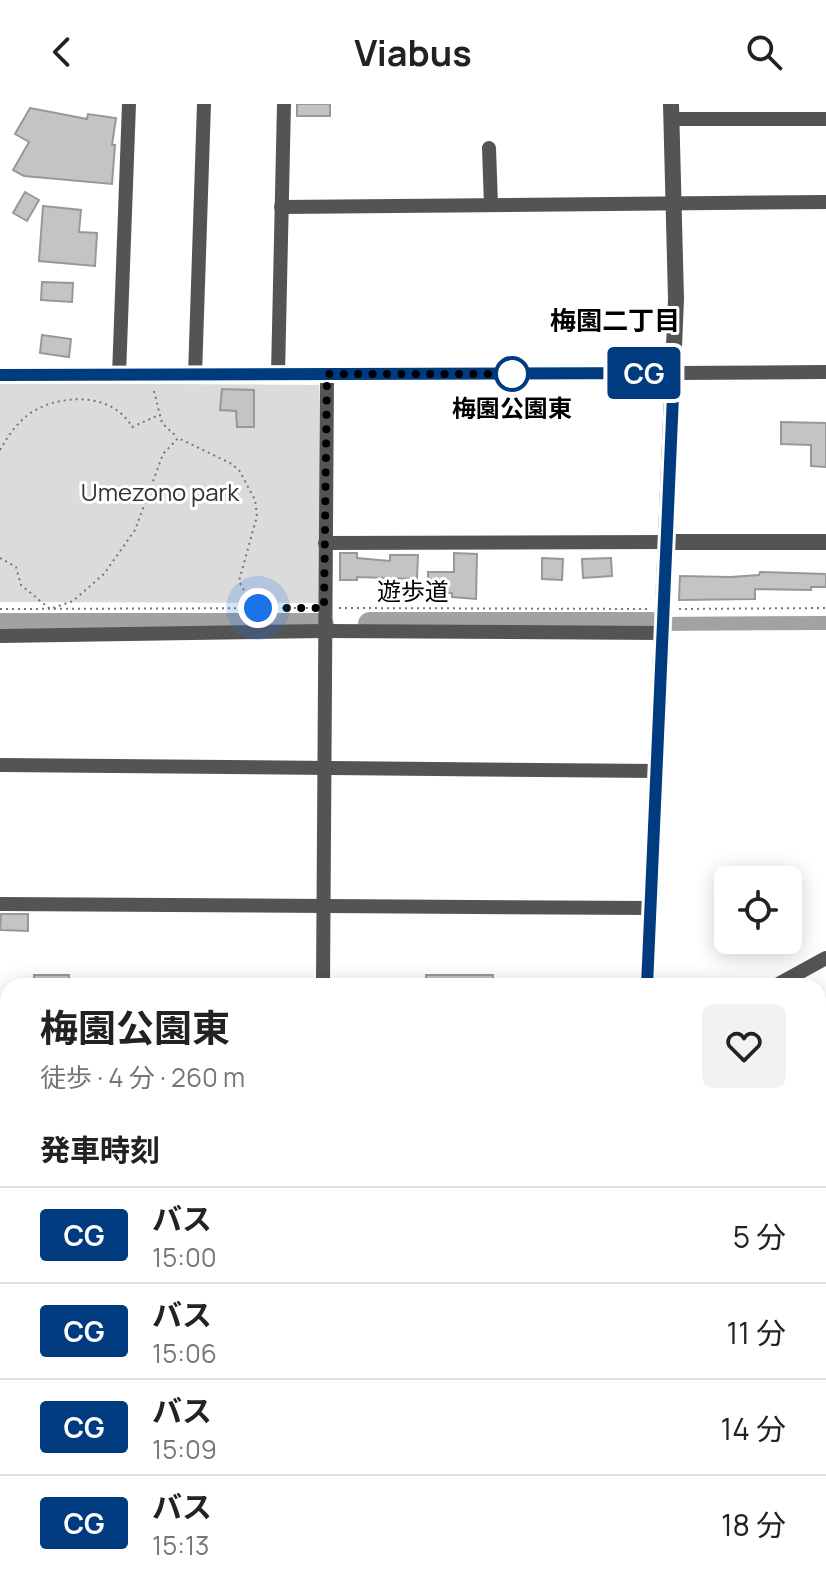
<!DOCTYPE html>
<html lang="ja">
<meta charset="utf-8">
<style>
body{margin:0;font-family:Manrope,"Noto Sans JP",sans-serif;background:#f2f2f2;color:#222;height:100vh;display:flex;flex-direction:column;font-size:30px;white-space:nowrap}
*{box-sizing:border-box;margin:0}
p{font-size:26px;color:#767676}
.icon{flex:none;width:44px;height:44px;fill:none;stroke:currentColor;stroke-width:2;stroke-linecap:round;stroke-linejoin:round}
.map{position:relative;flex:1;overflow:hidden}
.details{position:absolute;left:0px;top:874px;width:826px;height:608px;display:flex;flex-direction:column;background:#fff;border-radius:24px 24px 0 0;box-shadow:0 4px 20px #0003}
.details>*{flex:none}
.badge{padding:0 16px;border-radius:6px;font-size:28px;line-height:52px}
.fabs{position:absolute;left:714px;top:762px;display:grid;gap:16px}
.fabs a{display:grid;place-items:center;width:88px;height:88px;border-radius:12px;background:#fff;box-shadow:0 4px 20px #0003;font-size:40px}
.you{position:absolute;width:40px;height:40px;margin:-20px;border:6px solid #fff;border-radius:50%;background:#1a73e8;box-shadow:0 0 0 12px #1a73e833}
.map>.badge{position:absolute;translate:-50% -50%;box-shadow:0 0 0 4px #fff}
h2{padding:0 40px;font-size:30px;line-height:72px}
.round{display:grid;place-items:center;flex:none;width:84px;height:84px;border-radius:12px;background:#f2f2f2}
.head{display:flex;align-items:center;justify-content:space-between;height:136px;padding:0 40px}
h1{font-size:38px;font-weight:700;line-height:60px}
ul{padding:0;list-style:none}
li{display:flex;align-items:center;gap:24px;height:96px;padding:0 40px;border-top:2px solid #e0e0e0}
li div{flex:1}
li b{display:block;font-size:30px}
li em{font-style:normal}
li .badge{min-width:88px;font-weight:700;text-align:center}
header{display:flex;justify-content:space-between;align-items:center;height:104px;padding:0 40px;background:#fff;font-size:36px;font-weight:700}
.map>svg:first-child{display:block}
</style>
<header><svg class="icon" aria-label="back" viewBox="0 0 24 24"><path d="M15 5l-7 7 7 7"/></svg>Viabus<svg class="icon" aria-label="search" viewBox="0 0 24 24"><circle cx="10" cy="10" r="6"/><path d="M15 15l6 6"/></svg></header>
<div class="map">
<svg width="826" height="1482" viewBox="0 0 826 1482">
<rect width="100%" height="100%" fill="#fff"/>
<g fill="#dbdbdb">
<polygon points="0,279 319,281 320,499 0,498"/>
<polygon points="826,1005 826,1139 818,1139 818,1006"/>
<rect x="0" y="1124" width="8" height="173"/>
<polygon points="0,1309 8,1309 8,1474 62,1474 61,1482 0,1482"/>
<polygon points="129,1474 709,1474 714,1482 121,1482"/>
</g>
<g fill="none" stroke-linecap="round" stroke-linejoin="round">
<polyline stroke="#a2a2a2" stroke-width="14" points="652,520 826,519"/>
<g stroke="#a2a2a2" stroke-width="24">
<polyline points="370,520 652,520"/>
<polyline points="0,521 322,521"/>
</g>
</g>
<g fill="#c4c4c4" stroke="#989898" stroke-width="2">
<rect x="297" y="0" width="33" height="12"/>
<polygon points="30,4 87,15 88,10 116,14 112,41 115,41 112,80 24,72 13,66 29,38 15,30"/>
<polygon points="25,88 39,96 27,117 13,109"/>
<polygon points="43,102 81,106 79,128 97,129 95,162 39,157"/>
<polygon points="42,178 73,179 72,198 41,196"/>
<polygon points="42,231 71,235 69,253 40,249"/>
<polygon points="222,285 254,286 254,323 237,323 236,307 220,306"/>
<polygon points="781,318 826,319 826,363 811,362 811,341 781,340"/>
<polygon points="340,449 357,449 357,454 390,457 390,451 418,451 417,475 357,473 357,476 340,476"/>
<polygon points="454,449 477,450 476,495 452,493 452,489 428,489 428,468 454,468"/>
<polygon points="542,454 563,455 562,476 542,475"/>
<polygon points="611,454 612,472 583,474 582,455"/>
<polygon points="760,468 826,470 826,483 811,483 811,486 755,485 755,495 679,496 680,472 730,473 759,471"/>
<polygon points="1,810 28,810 28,827 0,826"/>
<rect x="34" y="871" width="35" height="11"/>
<rect x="426" y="871" width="67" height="11"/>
</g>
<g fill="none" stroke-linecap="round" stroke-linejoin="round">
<g stroke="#dbdbdb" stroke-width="25">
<g id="trunk">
<polyline points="0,950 8,950"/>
<polyline points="818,956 826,956"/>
</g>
</g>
<g stroke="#767676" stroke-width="2" stroke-dasharray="2 4" stroke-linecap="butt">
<polyline points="154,287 162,319 177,333"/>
<path d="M0 346C8 332 17 318 32 308 63 289 113 289 132 323L159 311"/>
<polyline points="0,454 16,463 21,481 50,505 73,497 104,470 135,426 163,350 178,334 230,359 239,366 255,396 257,412 239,477 249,496 257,504"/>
<polyline points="339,504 649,505"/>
<polyline points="0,505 313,504"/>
<polyline points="679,505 826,504"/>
</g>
<g stroke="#545454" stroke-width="14">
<polyline points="672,15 826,15"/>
<polyline points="489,44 491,101"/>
<polyline points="281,103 826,98"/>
<polyline points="674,269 826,268"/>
<polyline points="278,270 284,0"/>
<polyline points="119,271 129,0"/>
<polyline points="195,271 204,0"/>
<polyline points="325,439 666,438"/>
<polyline points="0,532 324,527 662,529"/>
<polyline points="0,661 656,667"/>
<polyline points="0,800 650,804"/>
<polyline points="323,882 327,270"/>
<polyline points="775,882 826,854"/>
<polyline points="0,1305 8,1305"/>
<polyline points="818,1317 826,1317"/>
<polyline points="98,1474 101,1482"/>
<polyline points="112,1482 120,1474"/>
<polyline points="771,1482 771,1474"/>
</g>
<g stroke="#545454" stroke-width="16">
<polyline points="0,271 674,269"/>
<polyline points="666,438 826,438"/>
<polyline points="647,882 676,195 671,0"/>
</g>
<use href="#trunk" stroke="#000" stroke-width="22"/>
</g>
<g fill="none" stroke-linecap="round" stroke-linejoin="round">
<g stroke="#fff" stroke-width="18">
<polyline id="line" points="0,271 674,269 647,882"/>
</g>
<use href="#line" stroke="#003b80" stroke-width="12"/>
<polyline stroke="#000" stroke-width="8" stroke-dasharray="0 14.4" points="258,504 324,504 327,270 522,270 512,270"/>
</g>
<circle fill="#fff" stroke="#003b80" stroke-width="4" cx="512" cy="270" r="16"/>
<g text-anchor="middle" stroke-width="6" stroke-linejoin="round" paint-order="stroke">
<g font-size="24" font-weight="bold" fill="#000" stroke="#fff">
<text x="512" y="313">梅園公園東</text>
</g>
<g font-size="24" fill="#323232" stroke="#fff">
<text x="160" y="397">Umezono park</text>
</g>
<g font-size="24" fill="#000" stroke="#fff">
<text x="413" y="496">遊歩道</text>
</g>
<g font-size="26" font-weight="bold" fill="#000" stroke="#fff">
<text x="615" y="226">梅園二丁目</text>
</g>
</g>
</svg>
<div class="fabs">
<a><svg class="icon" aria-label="locate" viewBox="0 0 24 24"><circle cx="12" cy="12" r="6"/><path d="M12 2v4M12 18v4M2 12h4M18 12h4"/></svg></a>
</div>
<div class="you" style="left:258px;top:504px"></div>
<b class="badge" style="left:644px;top:269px;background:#003b80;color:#fff">CG</b>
<section class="details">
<div class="head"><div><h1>梅園公園東</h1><p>徒歩 · 4 分 · 260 m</p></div><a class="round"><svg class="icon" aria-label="heart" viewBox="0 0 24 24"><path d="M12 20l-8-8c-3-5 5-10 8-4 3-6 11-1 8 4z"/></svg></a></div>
<h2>発車時刻</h2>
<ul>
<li><span class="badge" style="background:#003b80;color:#fff">CG</span><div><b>バス</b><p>15:00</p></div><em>5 分</em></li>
<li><span class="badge" style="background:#003b80;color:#fff">CG</span><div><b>バス</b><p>15:06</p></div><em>11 分</em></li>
<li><span class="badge" style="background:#003b80;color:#fff">CG</span><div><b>バス</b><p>15:09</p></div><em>14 分</em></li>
<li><span class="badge" style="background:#003b80;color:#fff">CG</span><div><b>バス</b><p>15:13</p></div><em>18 分</em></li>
</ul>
</section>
</div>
